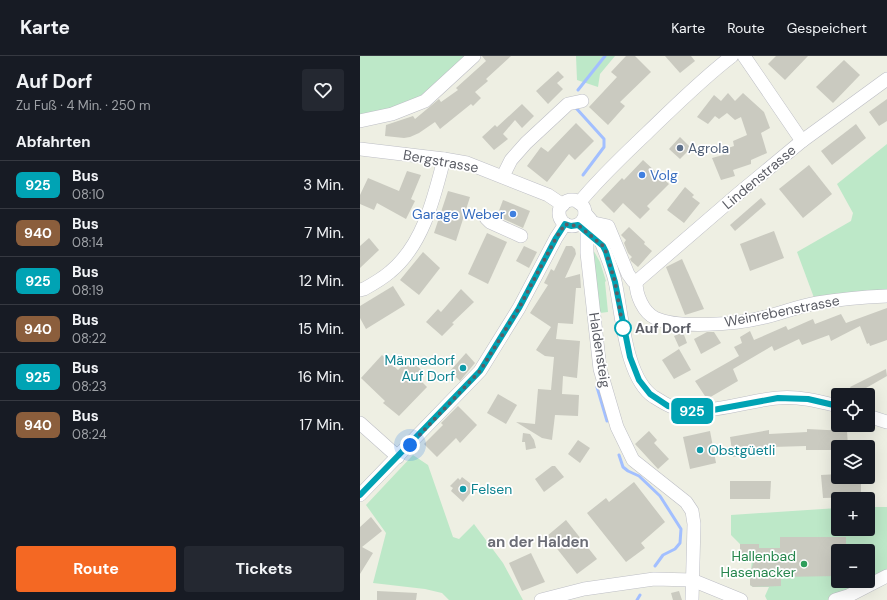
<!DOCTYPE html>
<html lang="de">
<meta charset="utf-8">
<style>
body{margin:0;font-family:"DM Sans",sans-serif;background:#242831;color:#f1f3f6;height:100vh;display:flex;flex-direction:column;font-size:15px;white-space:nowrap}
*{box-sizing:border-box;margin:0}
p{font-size:13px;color:#9ea1a6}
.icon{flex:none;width:22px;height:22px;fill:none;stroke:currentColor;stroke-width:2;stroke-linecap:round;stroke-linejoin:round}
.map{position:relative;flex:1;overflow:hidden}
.drawer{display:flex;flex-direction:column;background:#171b24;width:360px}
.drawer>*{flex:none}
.badge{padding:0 8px;border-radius:6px;font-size:14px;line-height:26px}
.controls{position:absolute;left:471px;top:332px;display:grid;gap:8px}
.controls a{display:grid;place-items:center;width:44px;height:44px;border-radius:4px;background:#171b24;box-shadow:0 4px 16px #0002;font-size:20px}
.you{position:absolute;width:20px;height:20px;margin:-10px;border:3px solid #fff;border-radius:50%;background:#1a73e8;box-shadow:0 0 0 6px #1a73e833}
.map>.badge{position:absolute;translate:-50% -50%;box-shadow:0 0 0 2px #fff}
h2{padding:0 16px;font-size:15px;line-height:36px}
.round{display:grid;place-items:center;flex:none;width:42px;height:42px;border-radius:4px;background:#242831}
.overview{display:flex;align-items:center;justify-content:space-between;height:68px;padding:0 16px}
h1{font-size:19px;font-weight:700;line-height:30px}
.primary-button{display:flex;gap:8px;margin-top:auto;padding:8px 16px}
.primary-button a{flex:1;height:46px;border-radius:4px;background:#f46823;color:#fff;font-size:16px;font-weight:700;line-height:46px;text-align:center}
.primary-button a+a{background:#242831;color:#f1f3f6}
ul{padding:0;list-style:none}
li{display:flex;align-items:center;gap:12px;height:48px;padding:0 16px;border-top:1px solid #363941}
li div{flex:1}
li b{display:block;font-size:15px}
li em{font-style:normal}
li .badge{min-width:44px;font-weight:700;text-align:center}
header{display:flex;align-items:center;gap:24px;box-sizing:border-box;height:56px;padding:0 20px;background:#171b24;border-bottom:1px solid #363941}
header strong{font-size:19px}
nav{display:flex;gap:22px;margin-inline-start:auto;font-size:14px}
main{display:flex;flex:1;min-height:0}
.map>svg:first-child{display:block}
</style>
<header>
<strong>Karte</strong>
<nav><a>Karte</a><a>Route</a><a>Gespeichert</a></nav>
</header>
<main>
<section class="drawer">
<div class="overview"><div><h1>Auf Dorf</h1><p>Zu Fuß · 4 Min. · 250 m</p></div><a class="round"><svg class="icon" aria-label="heart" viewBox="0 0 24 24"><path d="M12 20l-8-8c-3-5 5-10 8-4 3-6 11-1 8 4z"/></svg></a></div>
<h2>Abfahrten</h2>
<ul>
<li><span class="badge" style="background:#00a3b4;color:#fff">925</span><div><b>Bus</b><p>08:10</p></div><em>3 Min.</em></li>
<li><span class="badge" style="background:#8b5e3c;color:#fff">940</span><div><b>Bus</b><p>08:14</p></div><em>7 Min.</em></li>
<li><span class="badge" style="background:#00a3b4;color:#fff">925</span><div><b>Bus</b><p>08:19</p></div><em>12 Min.</em></li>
<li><span class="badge" style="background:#8b5e3c;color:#fff">940</span><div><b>Bus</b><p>08:22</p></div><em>15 Min.</em></li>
<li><span class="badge" style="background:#00a3b4;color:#fff">925</span><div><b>Bus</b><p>08:23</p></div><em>16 Min.</em></li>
<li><span class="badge" style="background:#8b5e3c;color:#fff">940</span><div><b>Bus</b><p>08:24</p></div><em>17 Min.</em></li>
</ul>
<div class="primary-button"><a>Route</a><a>Tickets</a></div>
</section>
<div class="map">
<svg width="527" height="544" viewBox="0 0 527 544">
<rect width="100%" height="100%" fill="#eeefe3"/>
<g fill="#bde8c8" fill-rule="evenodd">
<polygon points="0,0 114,0 65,45 0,65"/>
<polygon points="216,0 255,0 240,18 238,31 217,24"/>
<polygon points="527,88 527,240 456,247 437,196 491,165 493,157 477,128"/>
<polygon points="231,190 240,206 246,225 245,226 248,256 240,257"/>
<polygon points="53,399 68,409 93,481 99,483 114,468 143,507 163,544 89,544 82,537 65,533 13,527 26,477 6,449"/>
<path d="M508 451H527V520L475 544H407L405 540 409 531H393L390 529 392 502 383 503V505H379L377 503V498H380V488L371 479V459L478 452V473H508ZM478 495H508V525H478Z"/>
</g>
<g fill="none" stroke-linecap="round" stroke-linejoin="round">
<g stroke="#a2bfff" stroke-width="3">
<polyline points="218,34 245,0"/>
<polyline points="216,52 244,83 244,91 223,119"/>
<polyline points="237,331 247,365"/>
<polyline points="259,399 263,411 268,415 279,420 300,440 321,473 320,487 315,493 303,499 295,510"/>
<polyline points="277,544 280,539"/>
</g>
</g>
<g fill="#cacac0">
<polygon points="122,0 151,0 126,23 128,25 115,36 121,42 113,50 111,48 80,73 75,66 59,77 50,81 44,82 25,80 26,69 53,60 55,63 79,43 81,46 98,34 96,32 126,5"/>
<polygon points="266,0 275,0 291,16 260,46 265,50 248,69 229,51 257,21 251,16"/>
<polygon points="305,0 331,0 335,5 320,17"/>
<polygon points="416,0 448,0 425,24 408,8"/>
<polygon points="484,4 500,19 473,47 456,31"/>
<polygon points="198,15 204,21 197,27 203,33 188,48 176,35"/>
<polygon points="368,37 375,45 383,37 404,56 410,72 401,77 407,97 391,104 391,108 373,114 375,120 361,124 352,102 363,99 362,94 374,90 373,85 387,79 381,61 375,64 367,57 359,63 355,60 348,68 337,61 354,39 361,45"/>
<polygon points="527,43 527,65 519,70 509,56"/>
<polygon points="162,48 174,60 162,72 155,64 143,78 148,83 134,94 122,81 135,69 137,71"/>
<polygon points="216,67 234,85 215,104 209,98 187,126 167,110 181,91 188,96"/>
<polygon points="496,68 506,82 472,109 461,95"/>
<polygon points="320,81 331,92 320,103 309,93"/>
<polygon points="283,104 309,128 287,150 290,153 280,163 263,147 254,157 241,144 262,122 264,124"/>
<polygon points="449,109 472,138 443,162 419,133"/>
<polygon points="47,115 61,119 51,143 55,145 46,163 17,147 14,154 0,148 0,139 8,122 39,135"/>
<polygon points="325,131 334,139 332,141 340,147 324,167 307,154"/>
<polygon points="88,135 110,141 96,185 74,177"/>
<polygon points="401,142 406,148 375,175 370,169"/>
<polygon points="143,144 170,155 163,172 137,160"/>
<polygon points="269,171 285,186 284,188 292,195 278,211 271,205 270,203 272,201 268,197 264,187 266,184 261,179"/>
<polygon points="414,175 424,202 390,215 380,188"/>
<polygon points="127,177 147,186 128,228 108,218"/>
<polygon points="9,182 19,194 0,212 0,190"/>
<polygon points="164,190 177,196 169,212 156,205"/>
<polygon points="206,190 212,190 215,193 216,198 205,222 220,218 221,232 216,232 213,268 198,267 196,283 220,285 217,322 203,320 202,338 219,339 218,360 195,359 192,384 182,382 156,366 175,368 178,333 191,334 194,301 185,300 176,294 191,271 170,257 188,229 184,227 191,213 194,215"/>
<polygon points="63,196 80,212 59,239 40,224"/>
<polygon points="322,203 344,253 325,259 306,211"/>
<polygon points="33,230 45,249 6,273 0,262 0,250"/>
<polygon points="101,233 114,246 92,267 94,268 82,280 66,266 78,253 81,256"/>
<polygon points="527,252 527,284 510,290 509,287 507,288 500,270 471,285 469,279 442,289 439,283 414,295 412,290 373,313 378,325 347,343 335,325 379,300 374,291 382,287 380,281 390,275 394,284 426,270 428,274 453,263 455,268 481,258 486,267"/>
<polygon points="323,276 327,287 319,291 314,280"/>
<polygon points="347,276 354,276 361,287 341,298 334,283"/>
<polygon points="319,293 331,314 314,323 302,304"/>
<polygon points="106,297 115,307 100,325 90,315"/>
<polygon points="22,299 38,314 49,303 65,317 59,323 67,331 39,360 23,347 25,345 1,322"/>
<polygon points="526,313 527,320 506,332 509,336 503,339 495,339 490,331"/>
<polygon points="138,338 157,349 146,368 127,357"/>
<polygon points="98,350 117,369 100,387 96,382 77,401 64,388 83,369 81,367"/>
<polygon points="447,373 487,375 488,391 478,391 478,394 446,394 446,390 412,391 412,394 373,401 370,381 409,374 409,378 447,376"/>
<polygon points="289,375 297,384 294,387 309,403 298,413 275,388"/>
<polygon points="350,375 356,407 330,413 323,381"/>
<polygon points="163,377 170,378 174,384 176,392 166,394 165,386 162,386"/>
<polygon points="218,384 230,392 220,407 208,398"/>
<polygon points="192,410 195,410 204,421 184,436 175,423"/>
<polygon points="478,418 478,421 501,423 501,441 463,442 461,419"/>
<polygon points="102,421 115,431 103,446 91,435 93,432 90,430 98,422 100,424"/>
<polygon points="370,425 411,425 410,443 370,443"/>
<polygon points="274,426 305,466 281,487 285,492 266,506 227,457 246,442 249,446"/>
<polygon points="11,461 22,475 2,491 13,497 0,518 0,471"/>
<polygon points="206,464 237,503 217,518 187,480"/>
<polygon points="420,481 486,481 486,495 478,495 478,520 421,521 421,530 393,531 390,529 390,518 394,505 380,505 380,488 399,488 399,492 420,492"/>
<polygon points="171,497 185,526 162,535 149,507"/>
<polygon points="17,535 57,537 56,544 17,544"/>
<polygon points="319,535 322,544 313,544 311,537"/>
</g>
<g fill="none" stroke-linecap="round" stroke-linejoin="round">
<g stroke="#bdbec5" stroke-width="14">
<g id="minor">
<polyline points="384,0 442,85"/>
<polyline points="0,65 32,58 65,45 114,0"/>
<polyline points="0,93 84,103 107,107 188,139 203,149"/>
<polyline points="143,120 151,104 166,87 208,48 222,45"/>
<circle cx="212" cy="157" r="13"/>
<path d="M219 147C240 121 264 99 288 76 315 50 342 23 372 0"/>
<path d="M225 157C234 166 238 176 242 188 247 201 252 212 255 225 262 257 265 322 294 341 299 344 305 348 310 350 346 362 382 345 418 342 438 340 458 345 478 350"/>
<polyline points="126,162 130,166 161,180"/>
<path d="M234 167 248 170 268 218 273 225 276 226C276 239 283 256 295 262 318 273 376 268 401 262 420 258 438 250 457 247 480 243 504 241 527 240"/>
<polyline points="227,176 227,197 240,313 257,371 273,404 326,446 332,455 334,468 332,544"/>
<polyline points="276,226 378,138 442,85 527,23"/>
<path d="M0 234 4 233C13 228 23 222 30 216 63 189 74 142 84 103"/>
<polyline points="508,360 527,366"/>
<polyline points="0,367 38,401"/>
<polyline points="0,439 120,315 159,252 196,182 205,168"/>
<polyline points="181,544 224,533 294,523 332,524 381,544"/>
<polyline points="475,544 488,540 527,520"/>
</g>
</g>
<use href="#minor" stroke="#fff" stroke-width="13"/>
</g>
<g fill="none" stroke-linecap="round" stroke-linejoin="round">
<g stroke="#fff" stroke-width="9">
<polyline id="line" points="0,439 120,315 159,252 196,182 205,168 211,170 218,169 243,190 246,196 255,226 270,301 279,324 290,338 308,350 330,355 353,354 418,342 448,343 478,350"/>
</g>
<use href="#line" stroke="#00a3b4" stroke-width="6"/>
<polyline stroke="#5b5d65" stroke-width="4" stroke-dasharray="0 7.2" points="50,389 120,315 159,252 196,182 205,168 211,170 218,169 243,190 246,196 255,226 263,272"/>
</g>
<circle fill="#5c6f8a" stroke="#fff" stroke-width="1.5" cx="320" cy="92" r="4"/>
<g fill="#3f7fe0" stroke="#fff" stroke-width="1.5">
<circle cx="282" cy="119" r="4"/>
<circle cx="153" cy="158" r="4"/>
</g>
<circle fill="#fff" stroke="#00a3b4" stroke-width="2" cx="263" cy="272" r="8"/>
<g fill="#0f9aa8" stroke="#fff" stroke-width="1.5">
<circle cx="103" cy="312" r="4"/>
<circle cx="340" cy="394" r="4"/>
<circle cx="103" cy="433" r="4"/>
</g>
<circle fill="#2e9e5b" stroke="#fff" stroke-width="1.5" cx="444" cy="508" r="4"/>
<g text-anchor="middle" stroke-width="3.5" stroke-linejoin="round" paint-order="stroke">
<g font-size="14" fill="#4e5e75" stroke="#fff" text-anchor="start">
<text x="328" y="97">Agrola</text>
</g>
<g font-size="14" fill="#5b5d65" stroke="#fff">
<text transform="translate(81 105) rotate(10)" y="5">Bergstrasse</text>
<text transform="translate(399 121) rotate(-40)" y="5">Lindenstrasse</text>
<text transform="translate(422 255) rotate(-11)" y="5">Weinrebenstrasse</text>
<text transform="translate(240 294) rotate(81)" y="5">Haldensteig</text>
</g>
<g font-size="14" fill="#366cbe" stroke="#fff" text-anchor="start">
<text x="290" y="124">Volg</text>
<text x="145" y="163" text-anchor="end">Garage Weber</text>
</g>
<g font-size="14" font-weight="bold" fill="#5b5d65" stroke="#fff" text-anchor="start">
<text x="275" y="277">Auf Dorf</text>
</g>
<g font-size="14" fill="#0d838f" stroke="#fff" text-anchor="start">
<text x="95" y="309" text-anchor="end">Männedorf<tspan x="95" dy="16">Auf Dorf</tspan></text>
<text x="348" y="399">Obstgüetli</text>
<text x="111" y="438">Felsen</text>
</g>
<g font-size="14" fill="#27864d" stroke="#fff" text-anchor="end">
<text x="436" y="505">Hallenbad<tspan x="436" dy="16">Hasenacker</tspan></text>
</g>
<g font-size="15" font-weight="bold" fill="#6c6e77" stroke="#fff">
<text x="178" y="491">an der Halden</text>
</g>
</g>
</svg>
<div class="controls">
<a><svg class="icon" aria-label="locate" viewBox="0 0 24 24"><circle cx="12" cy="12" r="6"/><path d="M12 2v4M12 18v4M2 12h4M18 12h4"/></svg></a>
<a><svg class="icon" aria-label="layers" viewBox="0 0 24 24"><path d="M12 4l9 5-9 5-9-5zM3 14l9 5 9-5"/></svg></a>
<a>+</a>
<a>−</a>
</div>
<div class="you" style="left:50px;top:389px"></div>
<b class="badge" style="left:332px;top:355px;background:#00a3b4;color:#fff">925</b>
</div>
</main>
